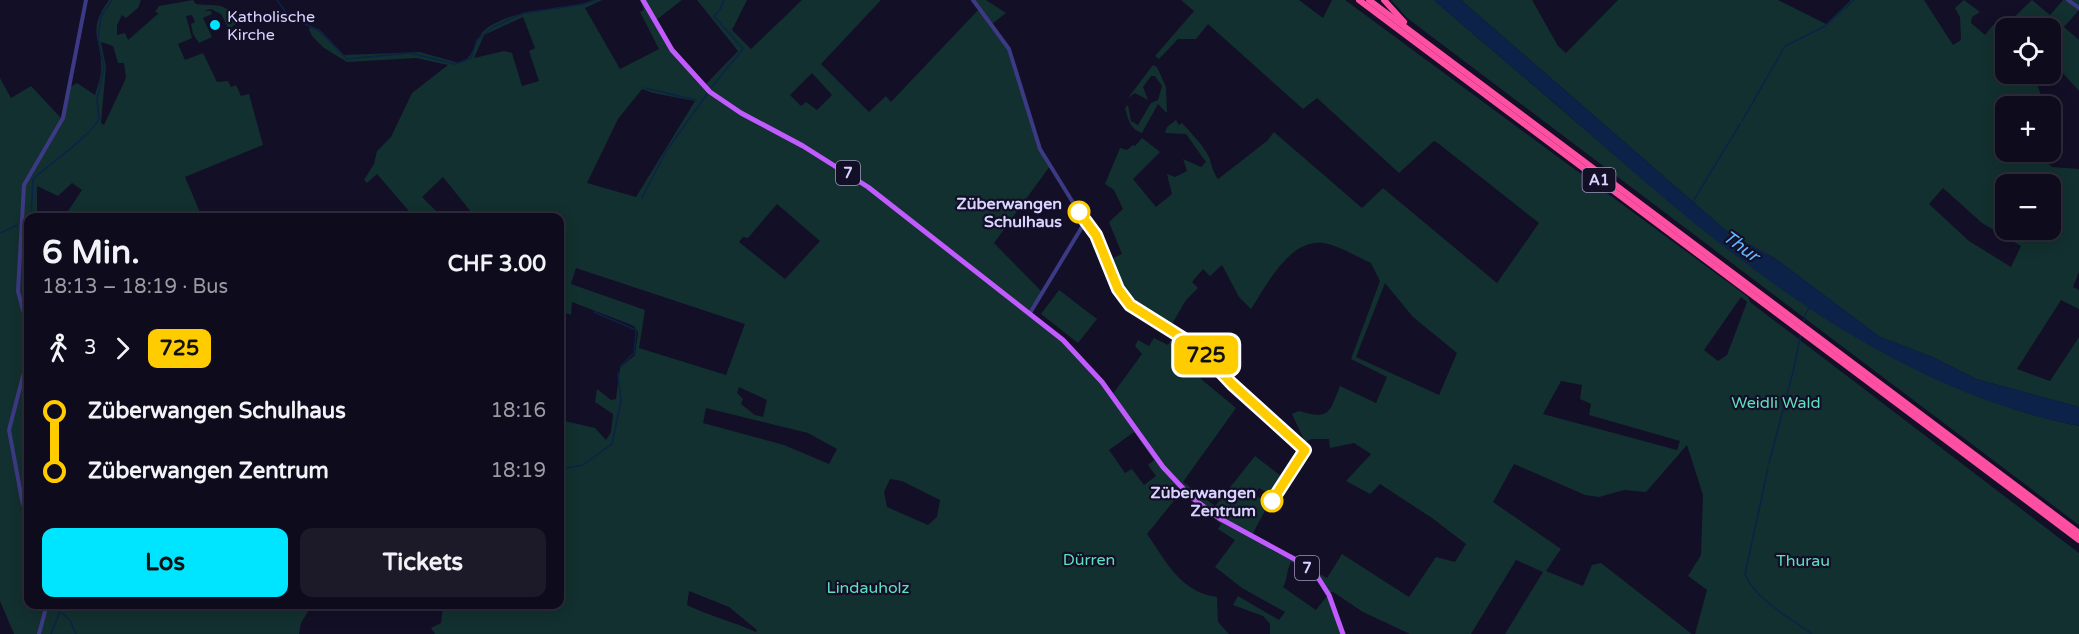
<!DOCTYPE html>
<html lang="de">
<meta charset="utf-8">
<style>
body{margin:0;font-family:"Varela Round",sans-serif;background:#1c1929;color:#f1f3f6;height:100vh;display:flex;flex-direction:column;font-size:22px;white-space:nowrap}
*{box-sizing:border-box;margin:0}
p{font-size:20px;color:#9b9ba3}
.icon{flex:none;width:33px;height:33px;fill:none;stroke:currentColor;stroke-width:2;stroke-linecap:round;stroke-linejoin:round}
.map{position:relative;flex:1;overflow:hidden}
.drawer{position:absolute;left:24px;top:213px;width:540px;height:396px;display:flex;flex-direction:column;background:#0e0b1c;border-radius:12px;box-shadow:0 3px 15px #0003,0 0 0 2px #2e2b3b}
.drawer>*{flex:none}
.badge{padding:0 12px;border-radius:9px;font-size:21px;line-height:39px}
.controls{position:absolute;left:1995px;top:18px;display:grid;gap:12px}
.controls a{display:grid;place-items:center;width:66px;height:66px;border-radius:12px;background:#0e0b1c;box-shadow:0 3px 15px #0003,0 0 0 2px #2e2b3b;font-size:30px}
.map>.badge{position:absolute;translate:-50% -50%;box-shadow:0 0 0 3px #fff}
.legs{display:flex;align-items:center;gap:9px;height:66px;padding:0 18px;font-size:20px}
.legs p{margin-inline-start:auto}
.overview{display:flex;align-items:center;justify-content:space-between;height:102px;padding:0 18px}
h1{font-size:33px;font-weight:800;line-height:45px}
.cta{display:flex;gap:12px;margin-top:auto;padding:12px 18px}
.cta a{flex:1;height:69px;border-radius:12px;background:#00e5ff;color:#111;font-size:24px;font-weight:800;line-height:69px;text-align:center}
.cta a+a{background:#1c1929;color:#f1f3f6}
ul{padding:0 18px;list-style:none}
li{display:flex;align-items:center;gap:21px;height:60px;font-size:22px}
li i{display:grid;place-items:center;width:9px;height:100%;margin:0 8px;background:currentColor}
li i::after{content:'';width:15px;height:15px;margin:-8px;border:4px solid;border-radius:50%;background:#0e0b1c}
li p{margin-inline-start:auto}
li:first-child i{background:linear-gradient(#0000 50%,currentColor 0)}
li:last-child i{background:linear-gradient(currentColor 50%,#0000 0)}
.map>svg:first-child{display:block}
</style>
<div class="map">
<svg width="2079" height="634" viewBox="0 0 2079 634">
<rect width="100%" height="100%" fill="#130f26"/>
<g fill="#12302f" fill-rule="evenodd">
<path d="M109 0H141L138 8 126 18 122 15 117 25V35L125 33 128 40 159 13 155 12 159 6 193 0 196 4C216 7 227 0 237 23L229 29 221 14 211 9 204 11H211L212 14 203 18 212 37 199 43 193 34 191 24 195 22 192 15 186 16 192 38 178 44 185 60 203 53 217 82 228 81 231 87 236 85 241 96 249 94 263 145 185 177 202 217H64L82 190 72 183 58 196 37 186V212L46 217 28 218V604L312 605 301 623 299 634H14L0 601V78L11 98 31 86 61 118 67 89 77 83 95 95C97 88 100 80 101 72 103 39 85 33 109 0ZM101 42 113 46 118 63H124L126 78 104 125 101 123 106 67Z"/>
<path d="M593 0H602L585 8 620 69 659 49 640 12 644 10 640 0H682L655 21 667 43 704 86 738 51 697 0H747L732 30 751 49 802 0H881L821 64 869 112 886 96 891 102 980 8 973 0H986L1006 13 992 24 1013 58 1035 135 1050 166 994 243 1042 292 1030 313 1063 340 1112 395 1142 354 1135 346 1138 340 1149 346 1154 338 1168 345 1175 335 1206 359 1195 374 1236 408 1183 482 1215 506 1255 456 1285 479 1273 496 1259 488 1255 495 1269 503 1251 537 1327 578 1342 554 1409 597 1436 557 1455 562 1466 544 1432 518 1380 484 1370 494 1346 481 1371 454 1354 443 1330 448 1329 439H1311L1305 442 1292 414 1299 411C1330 420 1329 413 1340 386L1376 403 1387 377 1351 359 1380 281 1371 263C1357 257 1338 245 1323 243 1289 239 1267 285 1251 309L1239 297 1222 265 1210 276 1203 269 1192 282 1198 288 1186 300 1169 329C1131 307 1123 303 1107 261L1122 254 1109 222 1123 209 1114 190 1105 184 1120 148 1127 150 1133 145 1135 146 1142 138 1160 152 1133 179 1156 207 1172 194 1167 174 1175 177 1187 171 1183 159 1201 167 1206 162 1186 134 1165 133 1167 127 1176 120 1179 125 1182 123C1191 133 1203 145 1209 157 1212 165 1212 170 1218 179L1267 141 1274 132 1362 208 1383 188 1497 283 1539 223 1439 144 1434 141 1399 173 1317 98 1303 109 1208 24 1196 39H1178L1159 59 1155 56 1194 11 1181 0H1299L1323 18 1332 0H1345L1748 297 1750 302 2079 553V634H1695L1707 590 1688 576 1701 555 1703 495 1687 445 1646 492 1624 490 1599 497 1585 495 1514 464 1493 502 1561 549 1546 571 1583 586 1592 565 1601 563 1692 634H1505L1543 572 1516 560 1471 634H1410L1363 612 1333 592H1328L1343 634H1270V624L1263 616 1233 605 1238 596 1279 620 1285 612 1242 588 1215 567 1235 540 1218 529 1221 524 1181 492 1147 534C1166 561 1180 592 1217 597L1218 622 1229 634H435L431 628 441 623 443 605 560 604V420L595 428 606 440 611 432 613 414 595 402 597 389 611 400 616 399 620 368 635 355 638 332 634 326 572 302 571 315 560 311V300L565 287 560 285V218L475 217 443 177 422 197 442 217H414L377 174 367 183 364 180 374 164 377 151 391 137 412 93 448 65 416 58 347 62 324 48 312 36 309 29 311 26 320 30 344 55 420 52 459 63C477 58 472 37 490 26 523 6 560 13 593 0ZM523 17 535 48 529 51 539 81 522 86 512 53 504 51 474 58 484 35ZM812 73 832 95 817 110 806 102 801 106 790 95ZM642 89 653 93 695 101 636 197 587 183 618 119ZM777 204 820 241 785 279 739 242 743 237 748 238ZM576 268 745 324 726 375 639 348 645 310 571 284ZM1385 283 1413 317 1457 353 1439 395 1356 357ZM1741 297 1747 302 1727 355 1718 361 1704 350ZM1561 381 1582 385 1580 399 1591 404 1589 415 1680 441 1677 450 1543 414ZM739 387 767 400 763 417 755 415 741 404 743 399 737 393ZM706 408 808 433 837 449 829 464 784 445 703 423ZM1134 432 1154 460 1148 465 1156 476 1144 485 1132 469 1125 473 1109 450ZM890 479 902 481 940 500 937 517 928 525 887 507 884 492ZM1291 562C1308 567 1319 581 1327 596L1316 610 1283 587C1288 579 1286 571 1291 562ZM689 591 729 607 757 630 756 632C734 622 710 616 687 605Z"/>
<path d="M1391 0H1434C1488 47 1542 92 1596 139 1738 262 1890 388 2079 426V525L1407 18Z"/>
<path d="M1461 0H1532L1558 46 1566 53 1618 0H1778L1826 24 1851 0H1924L1953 45 1961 40 1960 17 1955 8 1964 0 1980 12 1972 17 1971 23 1985 35 1993 25 2003 33 2005 30 2006 74H2033L2045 106H2006V152H2043L2039 156 2052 167 2079 169V272L2073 287 2079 290V309L2061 300 2017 369 2050 381 2079 337V407L1976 379 1930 356 1880 337 1776 259 1730 234ZM2006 184H2050V230H2006ZM1943 188 1982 223 2021 246 2011 267 1969 241 1929 204Z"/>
<polygon points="2032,0 2050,15 2063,0 2079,0 2079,10 2064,27 2079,40 2079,91 2051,60 2050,28 2007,28 2012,19"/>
<path d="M1153 65 1157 67 1166 87 1167 113 1158 104 1142 133C1130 129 1128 119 1125 108L1128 105 1131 121 1138 125 1151 103 1158 100 1162 86 1155 76H1151L1143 87 1148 100 1135 93 1128 98Z"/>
<polygon points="1059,290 1097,319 1078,343 1041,314"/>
</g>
<path fill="#0c2248" d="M1434 0H1461L1730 234 1776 259 1880 337 1930 356 1976 379 2079 407V426C1887 388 1732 259 1589 133 1538 88 1485 45 1434 0Z"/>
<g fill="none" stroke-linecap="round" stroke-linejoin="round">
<g stroke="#0c2248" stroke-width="1.5">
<polyline points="277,0 288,15 319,31 347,59 410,53 455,64 471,58 477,40 493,27 524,13 584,4 595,0"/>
<polyline points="645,88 696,100"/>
<polyline points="710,89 743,49 714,16 720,10 724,0"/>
<polyline points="1742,121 1785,46 1825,26 1854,0"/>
<polyline points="642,198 666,151 708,93"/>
<polyline points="1692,203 1740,124"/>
<path d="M31 218 33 179C49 164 91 136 99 119L97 99 104 67 98 38 101 16 112 0"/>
<polyline points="26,221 28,221"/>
<polyline points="0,233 18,225"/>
<polyline points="594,312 636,330 634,353 620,367"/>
<polyline points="1805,315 1809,308"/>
<polyline points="1803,323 1805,317"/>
<polyline points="28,418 26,430 28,437"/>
<polyline points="1769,463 1793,372 1801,333"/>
<path d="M1768 468 1745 574C1755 599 1790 618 1812 634"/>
<polyline points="560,469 583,465 612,444 621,401 618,373"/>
<polyline points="62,613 70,620 76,634"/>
<polyline points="51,634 63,604"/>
</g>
<g stroke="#3d3a85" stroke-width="4">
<polyline points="973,0 1009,49 1040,149 1085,222 1030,313"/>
<polyline points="2068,0 2079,8"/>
<polyline points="28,329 18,291 24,185 63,118 86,0"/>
<polyline points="28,357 9,430 22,500 28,520"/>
<polyline points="39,634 47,604"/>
</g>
<polyline stroke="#c25bff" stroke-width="5" points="643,0 672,50 710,92 741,113 803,146 868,187 1063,340 1102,382 1163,467 1191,497 1219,518 1298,561 1317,576 1329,595 1343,634"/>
<g stroke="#ff4fa3" stroke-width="6">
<polyline points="1359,0 2079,540"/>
<polyline points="1369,0 2079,533"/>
<polyline points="1384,0 1404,22"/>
</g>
</g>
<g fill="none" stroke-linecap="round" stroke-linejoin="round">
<g stroke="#fff" stroke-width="14">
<polyline id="line-1" points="1079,212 1096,235 1118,289 1130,305 1197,347 1232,384 1305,450 1272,501"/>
</g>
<use href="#line-1" stroke="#fc0" stroke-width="9"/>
</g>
<circle fill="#00e5ff" stroke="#130f26" stroke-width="2" cx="215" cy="25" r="6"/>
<g fill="#fff" stroke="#fc0" stroke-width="3">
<circle cx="1079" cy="212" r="10"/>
<circle cx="1272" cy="501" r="10"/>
</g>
<g text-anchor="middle" stroke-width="4.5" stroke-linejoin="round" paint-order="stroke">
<g fill="#130f26" stroke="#9e99be" stroke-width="1.5">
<rect x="836" y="161" width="24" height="24" rx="4.5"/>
<rect x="1582.5" y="168" width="33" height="24" rx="4.5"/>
<rect x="1295" y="556" width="24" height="24" rx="4.5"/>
</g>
<g font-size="15" font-weight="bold" fill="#d9d4ff">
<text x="848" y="178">7</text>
<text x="1599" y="185">A1</text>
<text x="1307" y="573">7</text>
</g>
<g font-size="16" fill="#d9d4ff" stroke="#130f26" text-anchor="start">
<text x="227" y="22">Katholische<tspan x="227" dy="18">Kirche</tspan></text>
</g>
<g font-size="16" font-weight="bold" fill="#d9d4ff" stroke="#130f26" text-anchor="end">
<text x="1062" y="209">Züberwangen<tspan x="1062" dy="18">Schulhaus</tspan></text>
<text x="1256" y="498">Züberwangen<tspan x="1256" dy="18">Zentrum</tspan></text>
</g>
<g font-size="16" fill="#5fe0c0" stroke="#130f26">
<text x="1776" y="408">Weidli Wald</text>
<text x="1089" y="565">Dürren</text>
<text x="1803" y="566">Thurau</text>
<text x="868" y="593">Lindauholz</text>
</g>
<g font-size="18" font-style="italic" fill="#62b6ff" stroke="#130f26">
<text transform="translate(1741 246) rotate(36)" y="6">Thur</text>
</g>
</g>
</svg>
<div class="controls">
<a><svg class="icon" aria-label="locate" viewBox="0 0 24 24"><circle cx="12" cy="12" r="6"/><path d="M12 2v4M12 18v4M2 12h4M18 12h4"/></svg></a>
<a>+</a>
<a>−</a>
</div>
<b class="badge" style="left:1206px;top:355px;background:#fc0;color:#111">725</b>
<section class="drawer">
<div class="overview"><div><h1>6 Min.</h1><p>18:13 – 18:19 · Bus</p></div><b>CHF 3.00</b></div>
<div class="legs"><svg class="icon" aria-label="walk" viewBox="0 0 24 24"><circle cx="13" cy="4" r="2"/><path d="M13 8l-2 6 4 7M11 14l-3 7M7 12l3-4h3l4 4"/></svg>3<svg class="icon" aria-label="forward" viewBox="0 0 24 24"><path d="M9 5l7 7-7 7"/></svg><b class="badge" style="background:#fc0;color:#111">725</b></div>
<ul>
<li><i style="color:#fc0"></i><b>Züberwangen Schulhaus</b><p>18:16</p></li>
<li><i style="color:#fc0"></i><b>Züberwangen Zentrum</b><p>18:19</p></li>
</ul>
<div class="cta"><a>Los</a><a>Tickets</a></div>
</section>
</div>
